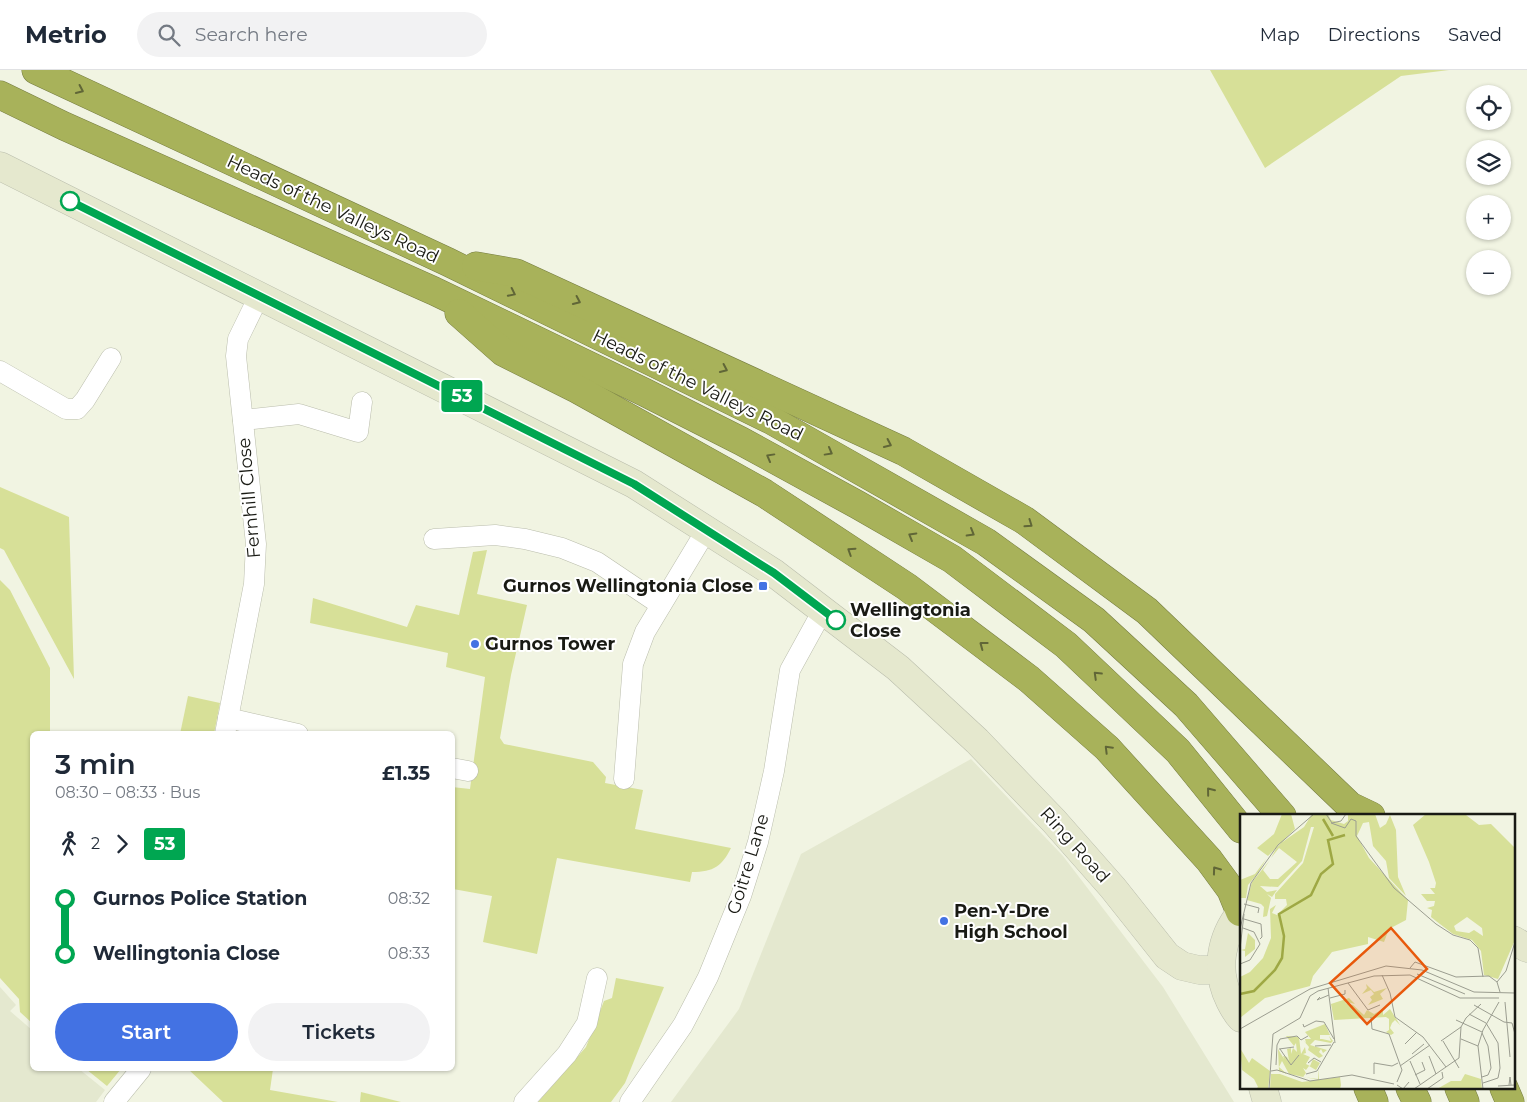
<!DOCTYPE html>
<meta charset="utf-8">
<style>
body{margin:0;font-family:Montserrat,sans-serif;background:#f2f2f3;color:#1f2937;height:100vh;display:flex;flex-direction:column;font-size:19px;white-space:nowrap}
*{box-sizing:border-box;margin:0}
p{font-size:16px;color:#747a83}
.icon{flex:none;width:28px;height:28px;fill:none;stroke:currentColor;stroke-width:2;stroke-linecap:round;stroke-linejoin:round}
.map{position:relative;flex:1;overflow:hidden}
.side{position:absolute;left:30px;top:661px;width:425px;height:340px;display:flex;flex-direction:column;background:#fff;border-radius:8px;box-shadow:0 1px 4px #0004}
.side>*{flex:none}
.badge{padding:0 10px;border-radius:4px;font-size:18px;line-height:32px}
.buttons{position:absolute;left:1466px;top:15px;display:grid;gap:10px}
.buttons a{display:grid;place-items:center;width:45px;height:45px;border-radius:50%;background:#fff;box-shadow:0 1px 4px #0004;font-size:25px}
.map>.badge{position:absolute;translate:-50% -50%;box-shadow:0 0 0 2px #fff}
.legs{display:flex;align-items:center;gap:8px;height:55px;padding:0 25px;font-size:16px}
.legs p{margin-inline-start:auto}
.headline{display:flex;align-items:center;justify-content:space-between;height:85px;padding:0 25px}
h1{font-size:28px;font-weight:600;line-height:38px}
.button{display:flex;gap:10px;margin-top:auto;padding:10px 25px}
.button a{flex:1;height:58px;border-radius:30px;background:#4372e3;color:#fff;font-size:20px;font-weight:600;line-height:58px;text-align:center}
.button a+a{background:#f2f2f3;color:#1f2937}
ul{padding:0 25px;list-style:none}
li{display:flex;align-items:center;gap:18px;height:55px;font-size:19px}
li i{display:grid;place-items:center;width:8px;height:100%;margin:0 6px;background:currentColor}
li i::after{content:'';width:12px;height:12px;margin:-6px;border:4px solid;border-radius:50%;background:#fff}
li p{margin-inline-start:auto}
li:first-child i{background:linear-gradient(#0000 50%,currentColor 0)}
li:last-child i{background:linear-gradient(currentColor 50%,#0000 0)}
header{display:flex;align-items:center;gap:30px;box-sizing:border-box;height:70px;padding:0 25px;background:#fff;border-bottom:1px solid #e0e1e3}
header strong{font-size:24px}
nav{display:flex;gap:28px;margin-inline-start:auto;font-size:18px}
.search{width:350px;height:45px;background:#f2f2f3;display:flex;align-items:center;gap:12px;box-sizing:border-box;padding:0 18px;border-radius:28px;color:#747a83;font-size:19px}
.map>svg:first-child{display:block}
</style>
<header>
<strong>Metrio</strong>
<div class="search"><svg class="icon" aria-label="search" viewBox="0 0 24 24"><circle cx="10" cy="10" r="6"/><path d="M15 15l6 6"/></svg>Search here</div>
<nav><a>Map</a><a>Directions</a><a>Saved</a></nav>
</header>
<div class="map">
<svg width="1527" height="1032" viewBox="0 0 1527 1032">
<rect width="100%" height="100%" fill="#f1f4e2"/>
<g fill="#e4e8cf">
<polygon points="971,689 1063,786 1163,917 1234,1032 671,1032 739,939 801,784"/>
<polygon points="0,917 16,935 10,941 32,960 32,999 79,999 105,1020 96,1032 0,1032"/>
</g>
<g fill="#d7e098">
<polygon points="1210,0 1449,0 1401,6 1265,98"/>
<polygon points="0,417 69,447 74,609 4,480 0,478"/>
<path d="M487 480 477 524 527 535 511 605 500 668 504 674 593 692 606 707 605 713 643 720 635 759 731 778C722 796 714 802 692 802L690 812 557 788 537 884 483 872 492 826 453 819 452 717 470 719 485 607 446 597 448 583 310 553 313 528 407 557 416 535 459 545 473 482Z"/>
<polygon points="0,510 10,520 50,598 50,664 32,664 32,953 20,942 19,929 0,908"/>
<polygon points="188,626 220,633 214,664 180,664"/>
<polygon points="616,908 664,917 625,1013 611,1032 538,1032 586,977 604,931 612,928"/>
<polygon points="86,999 121,999 107,1016"/>
<polygon points="188,999 273,999 270,1020 338,1032 223,1032"/>
<polygon points="361,1022 401,1032 360,1032"/>
</g>
<g fill="none" stroke-linecap="round" stroke-linejoin="round">
<g stroke="#babdac" stroke-width="21">
<g id="street">
<polyline points="0,301 66,339 77,339 85,330 111,288"/>
<polyline points="243,350 299,344 358,362 362,332"/>
<polyline points="434,469 495,465 525,469 562,478 597,492 661,535"/>
<polyline points="228,648 298,664"/>
<polyline points="225,664 254,514 256,474 236,286 238,269 259,226"/>
<polyline points="452,698 468,701"/>
<polyline points="624,709 633,594 645,562 707,459"/>
<polyline points="114,1032 141,999"/>
<polyline points="524,1032 567,984 587,953 597,908"/>
<polyline points="630,1032 683,955 708,907 741,826 758,772 774,701 790,600 823,540"/>
</g>
</g>
<g stroke="#babdac" stroke-width="29">
<g id="secondary">
<polyline points="0,96 634,414 774,503 898,598 977,671 1054,751 1113,818 1167,886 1182,896 1199,900 1220,900"/>
<path d="M1241 842C1220 868 1215 901 1230 931 1233 937 1236 943 1241 948"/>
<polyline points="1513,870 1527,878"/>
<polyline points="1263,1018 1267,1032"/>
</g>
</g>
<g stroke="#767d42" stroke-width="29">
<g id="highway">
<polyline points="36,0 448,192 771,350 986,472 1094,550 1186,635 1282,746"/>
<polyline points="0,25 64,56 434,221 644,322 741,371 858,435 952,489 1066,575 1178,681 1241,759"/>
<polyline points="476,196 516,203 903,381 1024,450 1147,541 1350,736 1371,746"/>
<polyline points="459,243 503,282 577,319 764,423 907,517 1029,609 1107,678 1209,790 1231,820 1240,842"/>
<polyline points="1368,1018 1374,1032"/>
<polyline points="1410,1018 1417,1032"/>
<polyline points="1459,1018 1465,1032"/>
<polyline points="1504,1018 1510,1032"/>
</g>
</g>
<use href="#street" stroke="#fff" stroke-width="20"/>
<use href="#secondary" stroke="#e5e8ce" stroke-width="28"/>
<use href="#highway" stroke="#a8b25a" stroke-width="28"/>
</g>
<defs><path id="oneway-chevron" d="M-2-3.5L2.5 0L-2 3.5" fill="none" stroke-width="1.6" stroke-linecap="round" stroke-linejoin="round" transform="scale(1.25)"/></defs>
<g stroke="#606637">
<use href="#oneway-chevron" transform="translate(80 20) rotate(25)"/>
<use href="#oneway-chevron" transform="translate(512 223) rotate(26)"/>
<use href="#oneway-chevron" transform="translate(577 231) rotate(25)"/>
<use href="#oneway-chevron" transform="translate(724 299) rotate(25)"/>
<use href="#oneway-chevron" transform="translate(888 374) rotate(25)"/>
<use href="#oneway-chevron" transform="translate(829 382) rotate(29)"/>
<use href="#oneway-chevron" transform="translate(770 387) rotate(-151)"/>
<use href="#oneway-chevron" transform="translate(1029 454) rotate(35)"/>
<use href="#oneway-chevron" transform="translate(971 463) rotate(30)"/>
<use href="#oneway-chevron" transform="translate(912 466) rotate(-150)"/>
<use href="#oneway-chevron" transform="translate(851 481) rotate(-147)"/>
<use href="#oneway-chevron" transform="translate(983 575) rotate(-143)"/>
<use href="#oneway-chevron" transform="translate(1097 605) rotate(-136)"/>
<use href="#oneway-chevron" transform="translate(1108 679) rotate(-135)"/>
<use href="#oneway-chevron" transform="translate(1210 721) rotate(-129)"/>
<use href="#oneway-chevron" transform="translate(1216 800) rotate(-126)"/>
</g>
<g fill="none" stroke-linecap="round" stroke-linejoin="round">
<g stroke="#fff" stroke-width="11">
<polyline id="line-1" points="70,131 634,414 774,503 836,550"/>
</g>
<use href="#line-1" stroke="#00a651" stroke-width="8"/>
</g>
<g fill="#fff" stroke="#00a651" stroke-width="2.5">
<circle cx="70" cy="131" r="9"/>
<circle cx="836" cy="550" r="9"/>
</g>
<g fill="#4372e3" stroke="#fff" stroke-width="2">
<rect x="758" y="511" width="10" height="10" rx="2.5"/>
<circle cx="475" cy="574" r="5"/>
<circle cx="944" cy="851" r="5"/>
</g>
<g text-anchor="middle" stroke-width="4" stroke-linejoin="round" paint-order="stroke">
<g font-size="18" fill="#191a14" stroke="#fff">
<text transform="translate(333 139) rotate(25)" y="6">Heads of the Valleys Road</text>
<text transform="translate(698 315) rotate(26)" y="6">Heads of the Valleys Road</text>
<text transform="translate(249 428) rotate(-95)" y="6">Fernhill Close</text>
<text transform="translate(1075 775) rotate(48)" y="6">Ring Road</text>
<text transform="translate(748 794) rotate(-73)" y="6">Goitre Lane</text>
</g>
<g font-size="18" font-weight="bold" fill="#191a14" stroke="#fff" text-anchor="start">
<text x="753" y="522" text-anchor="end">Gurnos Wellingtonia Close</text>
<text x="485" y="580">Gurnos Tower</text>
<text x="954" y="847">Pen-Y-Dre<tspan x="954" dy="21">High School</tspan></text>
</g>
<g font-size="18" font-weight="bold" fill="#191a14" stroke="#fff" text-anchor="start">
<text x="850" y="546">Wellingtonia<tspan x="850" dy="21">Close</tspan></text>
</g>
</g>
<g transform="translate(1240 744)">
<rect width="275" height="275" fill="#f1f4e2"/>
<path d="M42 0H51L55 15 28 42 17 34 34 20ZM72 0H88L91 6 104 10 108 7V0H135L140 14 146 10 150 1 156 16 158 63 166 82 149 64 146 47 133 32 129 8 123 9 117 22 129 44 168 86 166 106 149 115 144 128 128 123V130L92 138 73 162 70 172 25 184 0 204V163L10 158 23 144 31 124 30 95 36 91 32 99 37 101 47 91 46 85H35V80L63 49 74 13H71L62 47 38 73 20 72 27 78 37 76 32 83 27 80 31 84 27 102 23 103 24 93 21 90 7 86 12 68 30 46 23 56 30 65H38L57 48 39 34 31 44 38 31 64 13ZM186 0 226 1 239 11 251 10 275 34V126L258 165 244 161 241 137 232 126 213 120 196 107 191 103 192 96 187 94 194 92 195 87H187L181 80H195L190 74H195L196 69 189 48 173 11ZM227 103 242 114 243 122 234 116 229 119 216 117 214 112ZM26 45 18 59 8 71 6 84H0V66L15 60ZM8 119 15 126V135L5 143V137L1 136 5 135ZM126 170 134 178 147 174 140 180 143 185 128 191 132 186 130 183 134 180 131 176 122 180 127 174ZM109 184 115 190 107 188 105 189 113 191 124 201 127 196 134 200 143 195V201L150 195 160 211 155 206 152 209 150 214 154 219 151 221 146 218 149 216V205L146 203 94 206 91 190ZM85 210 90 221H80V225H82L91 227 89 222 93 227 91 229 75 226 70 231 87 236 83 239 81 235 79 238 83 242 79 244 68 236 69 233 63 226 66 229 65 225H71L65 218ZM46 222 59 223 61 240 65 233 66 239 63 240 70 243 66 250 70 252 73 245 80 249 76 256 69 252 66 256 63 254 66 259 63 263 78 265 79 255V266L49 260 42 247 39 253 47 260 39 257 38 235 44 245 43 242 47 243 49 247 47 235 51 234V240L53 234 57 238 56 229 54 232ZM0 234 9 249 12 244 30 257 28 275H16L18 273 14 265 2 256ZM31 260H40L62 268 100 263 101 271 100 275H30ZM225 260 241 265 242 275H197L211 267H221Z" fill="#d7e098" fill-rule="evenodd"/>
<path fill="none" stroke="#9ea844" stroke-width="2.5" d="M83 5 93 22M0 180 14 177 35 156 42 144 44 122 39 100 71 81 81 60 93 50 88 26 105 21"/>
<path fill="none" stroke="#9b9d90" stroke-width="1" d="M86 0 92 9 101 7 106 0M91 9 105 14 111 5 116 7V22L154 74 196 110 213 121 230 126 238 134 243 163M4 90 19 94 18 99M4 105 21 110 22 123 20 125M0 115 11 69 38 31 74 0M0 135 4 100M0 150 10 146 20 130 14 118 3 114M170 154 175 148 216 163 249 162 257 168 260 178M177 160 225 180M142 161 150 179 155 203 183 223 206 253M257 168 266 157 275 128M108 169 128 196 140 191M88 174 95 229M80 183 77 186 89 181M90 184 105 180V176M265 188 270 243M234 191 264 208M229 200 246 209M131 203 132 215 149 220 162 256 157 268M216 206 242 218M264 208 272 209 275 220M63 210 64 213 76 207 84 208 94 225M0 215 70 175 146 152 182 156 234 178 275 179M242 219 248 232 251 254 248 261 242 263M221 225 238 232M201 227 221 213 226 204 241 190M203 227 219 254M165 230 177 218M75 232 91 231M39 235 54 233M40 235 51 251 59 241M172 240 184 230M189 242 196 260M170 247 180 270M68 249 74 244 81 248M36 251 37 231 40 225 57 222 61 226 68 222M160 252 190 231M31 257 37 256 70 267 112 261 154 270M66 260 77 257 94 228M134 260V249L152 252 158 249M175 261 185 256 182 248M243 269 258 264 260 254 258 229 246 209M157 271 163 275 169 268M269 271 270 263 271 271M258 272 275 271M29 275 33 220 60 204 70 182 78 177 134 162 170 161 220 184H259M174 275 219 244 221 213M187 275 203 264 202 258M243 275 238 232 243 216 259 188"/>
<path fill="#e8590c" fill-opacity="0.15" stroke="#e8590c" stroke-width="2.5" d="M151 114 187 155 127 210 90 169Z"/>
<rect width="275" height="275" fill="none" stroke="#191a14" stroke-width="2.5"/>
</g>
</svg>
<div class="buttons">
<a><svg class="icon" aria-label="locate" viewBox="0 0 24 24"><circle cx="12" cy="12" r="6"/><path d="M12 2v4M12 18v4M2 12h4M18 12h4"/></svg></a>
<a><svg class="icon" aria-label="layers" viewBox="0 0 24 24"><path d="M12 4l9 5-9 5-9-5zM3 14l9 5 9-5"/></svg></a>
<a>+</a>
<a>−</a>
</div>
<b class="badge" style="left:462px;top:326px;background:#00a651;color:#fff">53</b>
<section class="side">
<div class="headline"><div><h1>3 min</h1><p>08:30 – 08:33 · Bus</p></div><b>£1.35</b></div>
<div class="legs"><svg class="icon" aria-label="walk" viewBox="0 0 24 24"><circle cx="13" cy="4" r="2"/><path d="M13 8l-2 6 4 7M11 14l-3 7M7 12l3-4h3l4 4"/></svg>2<svg class="icon" aria-label="forward" viewBox="0 0 24 24"><path d="M9 5l7 7-7 7"/></svg><b class="badge" style="background:#00a651;color:#fff">53</b></div>
<ul>
<li><i style="color:#00a651"></i><b>Gurnos Police Station</b><p>08:32</p></li>
<li><i style="color:#00a651"></i><b>Wellingtonia Close</b><p>08:33</p></li>
</ul>
<div class="button"><a>Start</a><a>Tickets</a></div>
</section>
</div>
